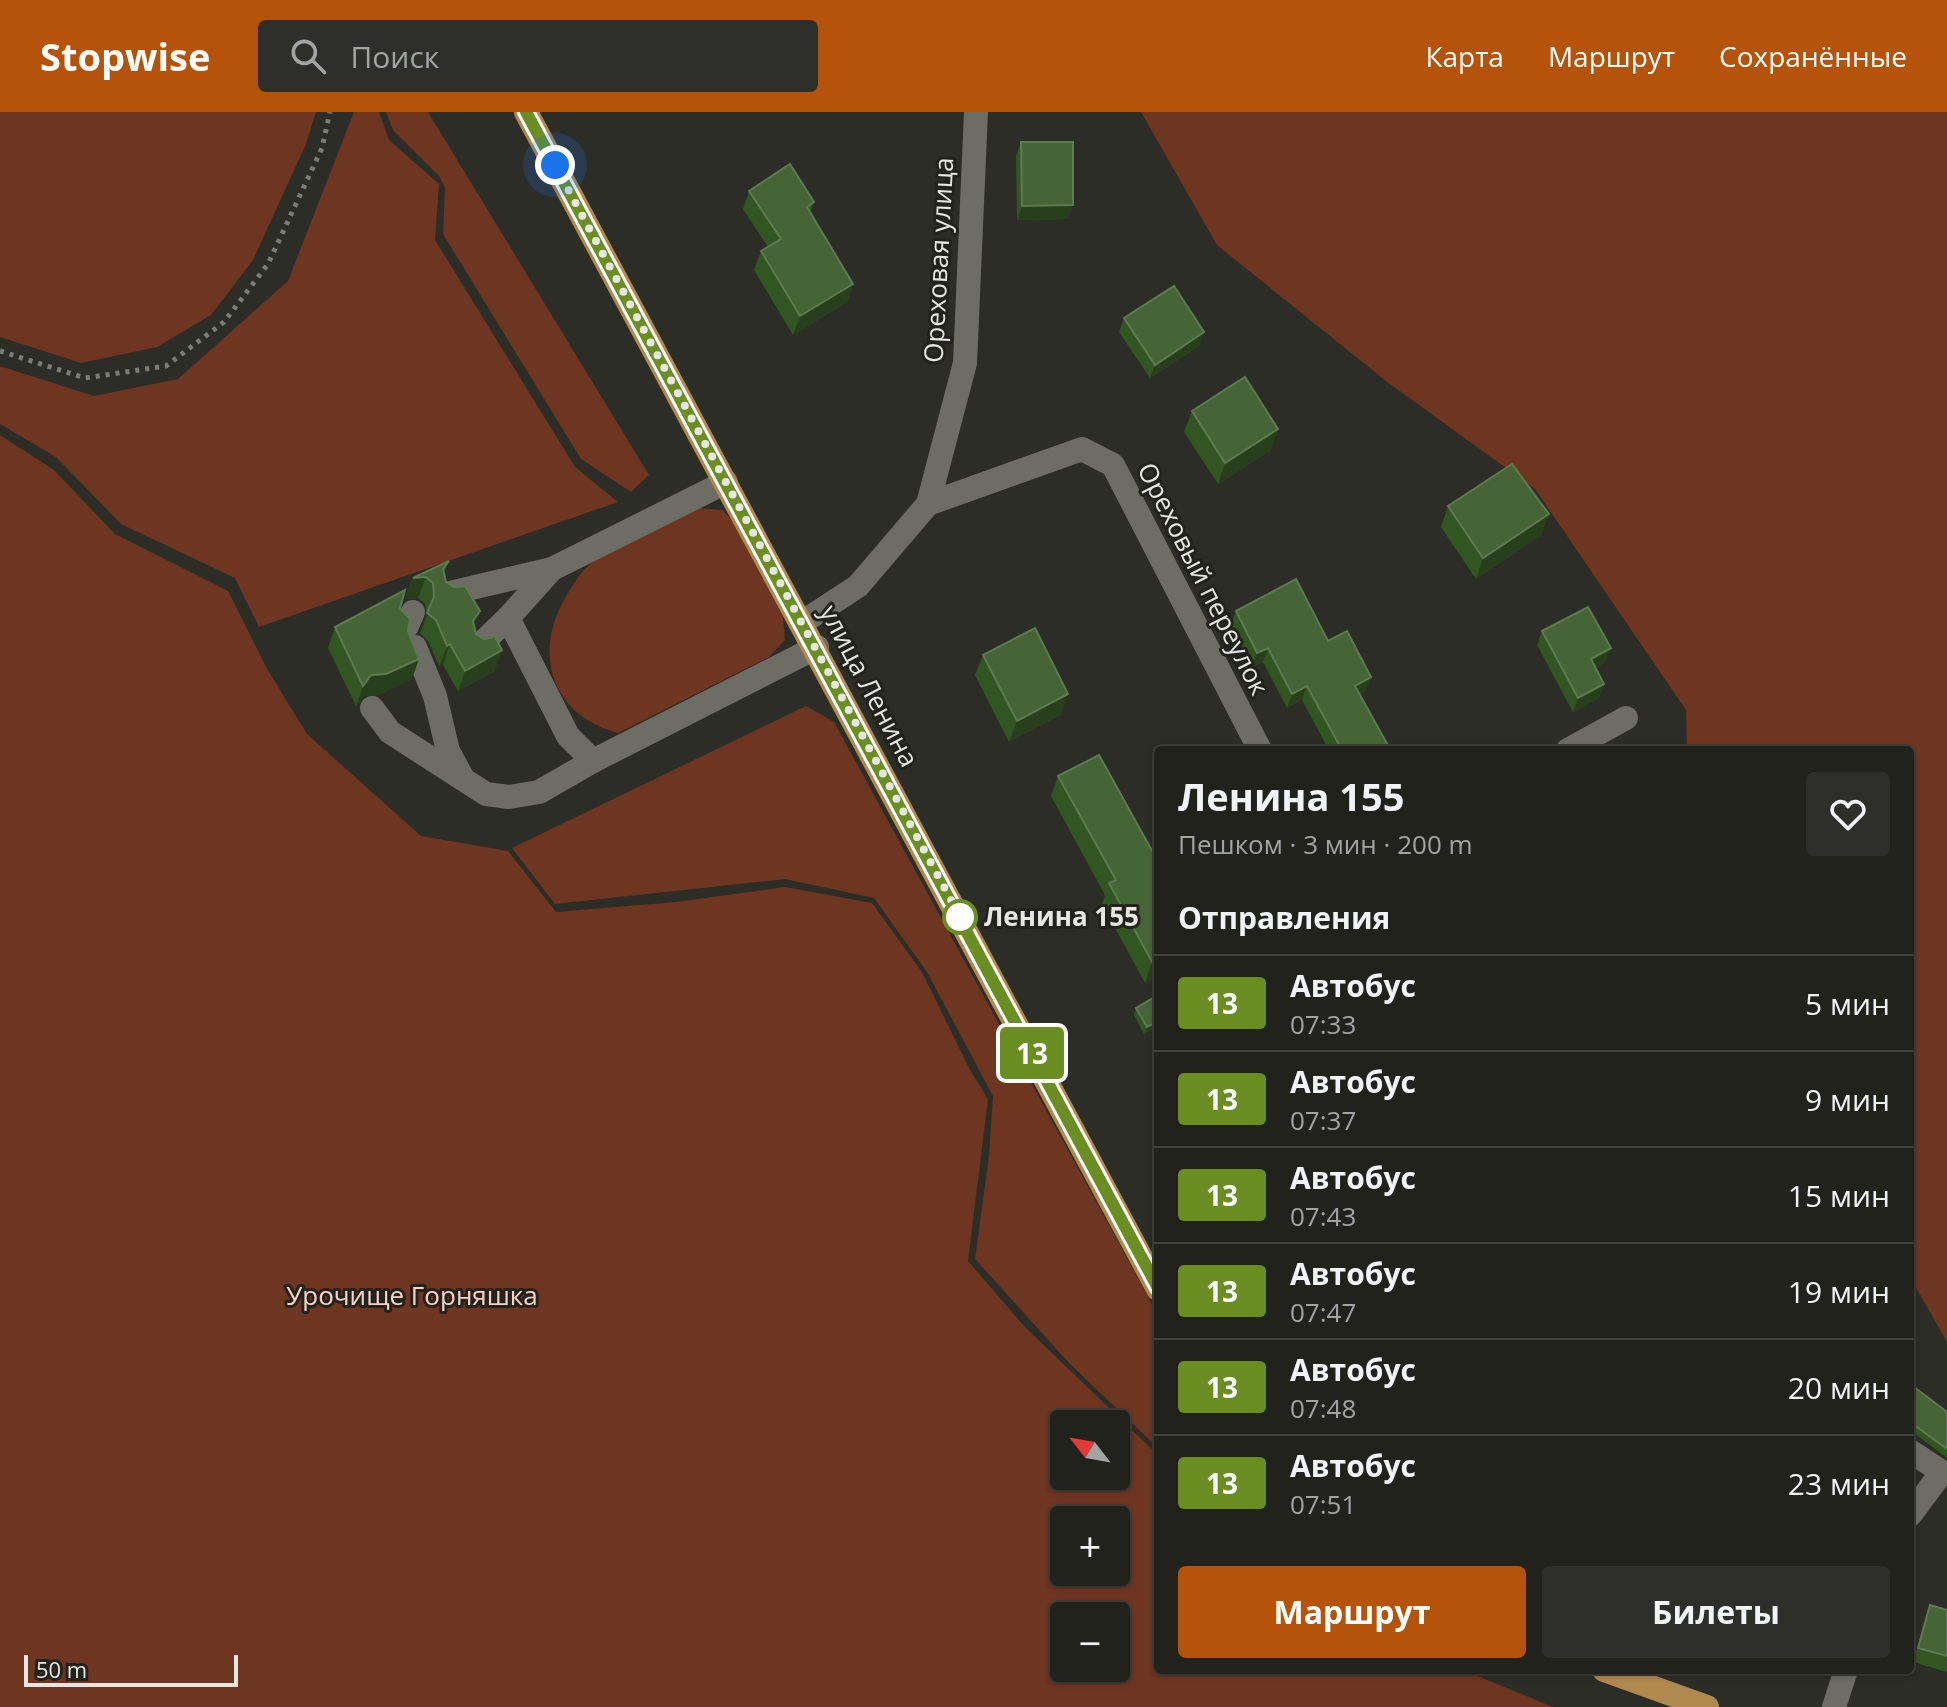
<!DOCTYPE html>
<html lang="ru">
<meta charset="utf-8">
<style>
body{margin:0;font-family:"Open Sans",sans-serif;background:#2e2f2a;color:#f1f3f6;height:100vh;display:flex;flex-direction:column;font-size:30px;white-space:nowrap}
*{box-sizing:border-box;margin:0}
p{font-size:26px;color:#a2a4a4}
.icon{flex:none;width:44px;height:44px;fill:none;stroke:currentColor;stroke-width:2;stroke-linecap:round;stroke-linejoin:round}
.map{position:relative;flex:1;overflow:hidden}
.side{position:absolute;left:1154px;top:634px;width:760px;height:928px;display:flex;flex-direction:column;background:#22221d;border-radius:8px;box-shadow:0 2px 6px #0004,0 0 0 2px #3f3f3b}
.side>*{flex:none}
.badge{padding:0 16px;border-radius:6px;font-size:28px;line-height:52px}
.needle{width:52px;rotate:301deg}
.tools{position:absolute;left:1050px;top:1298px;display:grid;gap:16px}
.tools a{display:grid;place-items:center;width:80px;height:80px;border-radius:8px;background:#22221d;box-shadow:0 2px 6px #0004,0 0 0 2px #3f3f3b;font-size:40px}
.scale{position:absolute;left:24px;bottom:20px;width:214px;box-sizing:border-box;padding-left:8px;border:4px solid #e6e6e2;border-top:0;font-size:22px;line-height:28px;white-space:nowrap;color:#e6e6e2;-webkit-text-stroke:6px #23231d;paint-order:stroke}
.you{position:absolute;width:40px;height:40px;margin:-20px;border:6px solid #fff;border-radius:50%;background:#1a73e8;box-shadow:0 0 0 12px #1a73e833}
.map>.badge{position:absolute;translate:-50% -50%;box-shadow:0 0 0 4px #fff}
h2{padding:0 24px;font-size:30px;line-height:72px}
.round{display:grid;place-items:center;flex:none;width:84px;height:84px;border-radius:8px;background:#2e2f2a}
.overview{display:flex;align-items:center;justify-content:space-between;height:136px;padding:0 24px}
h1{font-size:38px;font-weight:700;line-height:60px}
.cta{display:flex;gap:16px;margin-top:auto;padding:16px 24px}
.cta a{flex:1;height:92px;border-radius:8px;background:#b45309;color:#fff;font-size:32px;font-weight:700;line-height:92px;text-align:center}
.cta a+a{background:#2e2f2a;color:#f1f3f6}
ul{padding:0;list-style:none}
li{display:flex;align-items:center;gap:24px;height:96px;padding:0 24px;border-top:2px solid #3f3f3b}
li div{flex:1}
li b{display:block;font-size:30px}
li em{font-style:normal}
li .badge{min-width:88px;font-weight:700;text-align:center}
header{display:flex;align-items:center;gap:48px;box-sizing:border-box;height:112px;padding:0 40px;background:#b45309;color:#fff}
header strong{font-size:38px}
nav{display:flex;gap:44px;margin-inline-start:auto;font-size:28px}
.search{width:560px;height:72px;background:#2e2f2a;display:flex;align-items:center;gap:20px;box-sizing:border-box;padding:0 28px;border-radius:8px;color:#a2a4a4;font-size:30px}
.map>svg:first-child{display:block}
</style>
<header>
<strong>Stopwise</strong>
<div class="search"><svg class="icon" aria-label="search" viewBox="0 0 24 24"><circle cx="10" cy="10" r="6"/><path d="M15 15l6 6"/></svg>Поиск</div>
<nav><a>Карта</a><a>Маршрут</a><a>Сохранённые</a></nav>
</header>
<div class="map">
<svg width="1947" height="1595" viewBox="0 0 1947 1595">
<rect width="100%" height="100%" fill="#2d2d27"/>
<g fill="#6e3520" fill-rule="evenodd">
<polygon points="0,0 316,0 306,32 253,148 211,203 157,235 81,251 0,225"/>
<polygon points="354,0 379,0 389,28 439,72 435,128 575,355 618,390 259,515 235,466 121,412 56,345 0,312 0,254 94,284 178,267 288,169"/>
<polygon points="386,0 428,0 649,363 631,380 581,347 443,122 445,76 439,64 393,18"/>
<polygon points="1141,0 1947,0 1947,1230 1910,1165 1910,638 1687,638 1686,598 1535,377 1386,269 1217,133"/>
<path d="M0 323 54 358 115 422 228 479 266 555 307 622 421 724 508 739 556 800 676 790 785 775 872 791 922 860 970 958 988 987 968 1149 1024 1214 1158 1343V1558H1463L1553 1595H0ZM1064 1312H1116V1364H1064ZM1116 1408V1460H1064V1408ZM1116 1504V1556H1064V1504Z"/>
<path d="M698 396 723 398 733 410 783 505 785 528 769 545 618 621C554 604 532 545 564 488 573 473 580 459 594 449 622 428 667 412 698 396Z"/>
<polygon points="806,594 834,610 1158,1203 1158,1336 1070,1252 975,1147 989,1044 993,984 927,860 874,786 785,767 555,792 512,736"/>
</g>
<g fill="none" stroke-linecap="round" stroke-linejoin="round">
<polyline stroke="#7d7d78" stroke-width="5" stroke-dasharray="4 6" stroke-linecap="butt" points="0,239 85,266 166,254 224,210 268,152 322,36 330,0"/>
<g stroke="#6d6d66" stroke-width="24">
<polyline points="726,370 552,457 508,506 568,624 593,649 817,535"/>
<polyline points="928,392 965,251 976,0"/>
<polyline points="450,481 552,457"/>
<polyline points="803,510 858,474 928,392 1082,337 1113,353 1260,638"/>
<polyline points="407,514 413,500"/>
<polyline points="480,533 508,506"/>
<polyline points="415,535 435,584 448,639 462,665"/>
<polyline points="372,596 390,620 486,682 509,685 539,680 593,649"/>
<polyline points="1568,638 1626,606"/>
<polyline points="1910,1339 1942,1360 1910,1403"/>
<polyline points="1834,1595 1846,1558"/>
</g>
<g stroke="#b0894f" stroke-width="24">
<polyline points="526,0 1158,1177"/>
<polyline points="1604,1558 1707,1595"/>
</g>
</g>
<g fill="#325621">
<polygon points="1021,30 1068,107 1017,108 1016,44"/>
<polygon points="749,79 814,90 810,100 853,172 847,190 793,223 754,158 761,139 768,135 743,97"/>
<polygon points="1124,206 1204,220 1199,234 1150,266 1119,220"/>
<polygon points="1192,299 1271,338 1218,372 1184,320"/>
<polygon points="1448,394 1549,402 1541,423 1476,467 1441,415"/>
<polygon points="449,449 444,461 446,470 474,514 476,522 495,559 458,579 443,553 439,554 428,529 420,521 427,503 425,492 418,486 405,487 413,466"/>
<polygon points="400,496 408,519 412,567 379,583 364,584 356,594 328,536 335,515"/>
<polygon points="1236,499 1328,529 1371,565 1366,579 1359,582 1389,638 1329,638 1302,588 1287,596 1263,550 1252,555 1231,513"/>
<polygon points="1542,519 1611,536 1605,550 1595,556 1604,572 1599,586 1573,600 1537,533"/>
<polygon points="983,543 1061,603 1009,630 975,563"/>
<polygon points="1058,664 1156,746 1158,863 1145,871 1102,792 1105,783 1051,684"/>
<polygon points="1136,896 1158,914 1144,922 1134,903"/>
<polygon points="1910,1272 1947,1300 1947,1346 1910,1318"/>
<polygon points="1930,1493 1947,1498 1947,1560 1913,1550"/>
</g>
<g fill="#283f1b">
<polygon points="1073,93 1068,107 1017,108 1022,94"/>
<polygon points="853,172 847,190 793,223 800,204"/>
<polygon points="1204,220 1199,234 1150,266 1155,253"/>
<polygon points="1278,317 1271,338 1218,372 1225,351"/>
<polygon points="1549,402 1541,423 1476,467 1483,446"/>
<polygon points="426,465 418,486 405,487 413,466"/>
<polygon points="450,532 443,553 439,554 447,534"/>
<polygon points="1268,536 1263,550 1252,555 1257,541"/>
<polygon points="1611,536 1605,550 1586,561 1591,547"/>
<polygon points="502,538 495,559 458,579 465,559"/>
<polygon points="419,547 412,567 379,583 364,584 356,594 363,574 371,563"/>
<polygon points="1371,565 1366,579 1349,588 1355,574"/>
<polygon points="1604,572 1599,586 1573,600 1578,586"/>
<polygon points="1307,574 1302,588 1287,596 1292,582"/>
<polygon points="1068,582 1061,603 1009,630 1017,609"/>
<polygon points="1158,847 1158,863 1145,871 1152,850"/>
<polygon points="1158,909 1158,914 1144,922 1147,915"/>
</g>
<g fill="#456536" stroke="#5e7a51" stroke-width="2">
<polygon points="1021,30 1073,30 1073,93 1022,94"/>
<polygon points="790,52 814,90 807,95 853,172 800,204 761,139 781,127 749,79"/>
<polygon points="1174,174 1204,220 1155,253 1124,206"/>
<polygon points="1245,265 1278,317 1225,351 1192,299"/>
<polygon points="1512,352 1549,402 1483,446 1448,394"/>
<polygon points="449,449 443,457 446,470 454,475 465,474 480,499 473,509 476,522 484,527 495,525 502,538 465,559 450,532 447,534 436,508 427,501 434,485 433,471 426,465 413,466"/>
<polygon points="1296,467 1328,529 1347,519 1371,565 1355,574 1390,637 1389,638 1342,638 1307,574 1292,582 1268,536 1257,541 1236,499"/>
<polygon points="405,478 400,496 410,507 408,519 419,547 386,562 371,563 363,574 335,515"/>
<polygon points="1588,495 1611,536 1591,547 1604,572 1578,586 1542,519"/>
<polygon points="1035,516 1068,582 1017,609 983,543"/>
<polygon points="1099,643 1156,746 1158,745 1158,772 1153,775 1158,784 1158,847 1152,850 1109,771 1116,768 1058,664"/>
<polygon points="1158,883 1158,909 1147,915 1136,896"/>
<polygon points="1910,1272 1947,1300 1947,1337 1910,1310"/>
<polygon points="1930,1493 1947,1498 1947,1544 1918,1536"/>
</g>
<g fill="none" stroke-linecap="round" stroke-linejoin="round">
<g stroke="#fff" stroke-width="18">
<polyline id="line" points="526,0 1158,1176"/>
</g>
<use href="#line" stroke="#6b8e23" stroke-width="12"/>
<polyline stroke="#e6e6e2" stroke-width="8" stroke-dasharray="0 14.4" points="555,53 965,814 960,805"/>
</g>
<circle fill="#fff" stroke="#6b8e23" stroke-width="4" cx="960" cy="805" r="16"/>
<g text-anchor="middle" stroke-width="6" stroke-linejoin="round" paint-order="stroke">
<g font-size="26" fill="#e6e6e2" stroke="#23231d">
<text transform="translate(939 148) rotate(-87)" y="9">Ореховая улица</text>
<text transform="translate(1203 467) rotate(63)" y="9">Ореховый переулок</text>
<text transform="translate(869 574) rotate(62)" y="9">улица Ленина</text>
</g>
<g font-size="26" font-weight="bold" fill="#e6e6e2" stroke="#23231d" text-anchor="start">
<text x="984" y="814">Ленина 155</text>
</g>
<g font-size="26" fill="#fad1c3" stroke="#23231d">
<text x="412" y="1193">Урочище Горняшка</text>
</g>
</g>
</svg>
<div class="tools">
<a><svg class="needle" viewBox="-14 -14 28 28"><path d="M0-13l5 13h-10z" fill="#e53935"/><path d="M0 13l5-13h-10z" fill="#a2a4a4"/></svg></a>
<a>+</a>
<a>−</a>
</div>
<div class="scale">50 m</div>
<div class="you" style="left:555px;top:53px"></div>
<b class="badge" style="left:1032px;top:941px;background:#6b8e23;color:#fff">13</b>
<section class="side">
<div class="overview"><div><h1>Ленина 155</h1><p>Пешком · 3 мин · 200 m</p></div><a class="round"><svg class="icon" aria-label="heart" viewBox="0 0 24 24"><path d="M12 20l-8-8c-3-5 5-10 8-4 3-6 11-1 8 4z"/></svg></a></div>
<h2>Отправления</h2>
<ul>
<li><span class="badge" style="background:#6b8e23;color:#fff">13</span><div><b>Автобус</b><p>07:33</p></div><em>5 мин</em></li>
<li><span class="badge" style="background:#6b8e23;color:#fff">13</span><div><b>Автобус</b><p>07:37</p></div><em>9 мин</em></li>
<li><span class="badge" style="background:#6b8e23;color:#fff">13</span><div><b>Автобус</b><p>07:43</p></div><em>15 мин</em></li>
<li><span class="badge" style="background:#6b8e23;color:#fff">13</span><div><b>Автобус</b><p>07:47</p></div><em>19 мин</em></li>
<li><span class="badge" style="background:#6b8e23;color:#fff">13</span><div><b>Автобус</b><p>07:48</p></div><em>20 мин</em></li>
<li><span class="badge" style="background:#6b8e23;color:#fff">13</span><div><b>Автобус</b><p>07:51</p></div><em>23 мин</em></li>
</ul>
<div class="cta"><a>Маршрут</a><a>Билеты</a></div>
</section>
</div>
